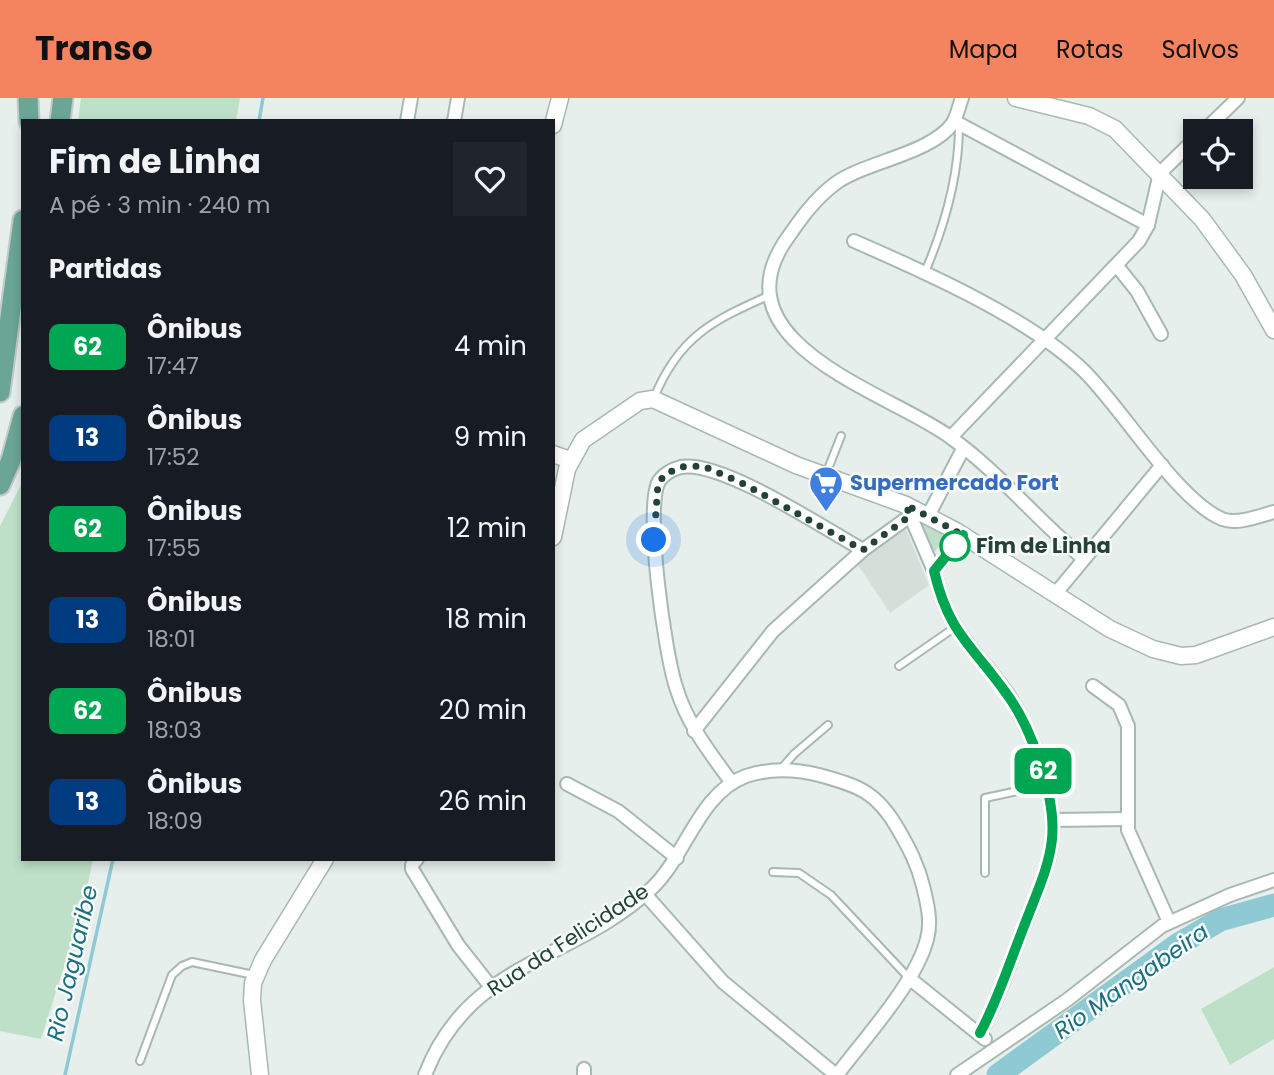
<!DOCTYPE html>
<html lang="pt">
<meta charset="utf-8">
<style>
body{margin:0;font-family:Poppins,sans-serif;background:#20242c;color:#f1f3f6;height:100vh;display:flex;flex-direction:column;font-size:26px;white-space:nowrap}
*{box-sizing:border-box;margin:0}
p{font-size:23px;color:#9ea1a6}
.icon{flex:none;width:38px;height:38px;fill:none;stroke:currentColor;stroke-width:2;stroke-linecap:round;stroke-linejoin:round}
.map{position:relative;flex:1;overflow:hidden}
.drawer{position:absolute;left:21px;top:21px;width:534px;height:742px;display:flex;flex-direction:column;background:#171b24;border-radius:0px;box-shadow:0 4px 10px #0003}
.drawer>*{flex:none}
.badge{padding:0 14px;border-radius:10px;font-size:24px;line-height:46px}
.controls{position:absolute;left:1183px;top:21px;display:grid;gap:14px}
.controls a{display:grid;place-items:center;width:70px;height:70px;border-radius:0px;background:#171b24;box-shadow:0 4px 10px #0003;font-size:35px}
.you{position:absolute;width:35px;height:35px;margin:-18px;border:5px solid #fff;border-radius:50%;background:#1a73e8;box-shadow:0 0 0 10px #1a73e833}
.map>.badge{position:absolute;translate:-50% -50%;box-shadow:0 0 0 4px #fff}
h2{padding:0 28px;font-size:26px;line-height:63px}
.round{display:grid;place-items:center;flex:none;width:74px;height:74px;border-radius:0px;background:#20242c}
.head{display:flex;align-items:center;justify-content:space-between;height:119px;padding:0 28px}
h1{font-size:33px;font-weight:700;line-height:52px}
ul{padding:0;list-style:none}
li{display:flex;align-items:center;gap:21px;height:91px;padding:0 28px}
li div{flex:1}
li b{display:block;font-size:26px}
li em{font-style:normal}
li .badge{min-width:77px;font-weight:700;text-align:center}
header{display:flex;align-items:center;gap:42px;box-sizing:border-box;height:98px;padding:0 35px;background:#f4845f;color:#111}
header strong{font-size:33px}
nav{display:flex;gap:38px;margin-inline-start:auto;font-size:24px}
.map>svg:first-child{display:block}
</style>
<header>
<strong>Transo</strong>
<nav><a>Mapa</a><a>Rotas</a><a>Salvos</a></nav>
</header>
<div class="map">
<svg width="1274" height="977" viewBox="0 0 1274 977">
<rect width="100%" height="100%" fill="#e6efeb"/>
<polygon fill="#d4dfda" points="904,427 929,487 890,515 856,464"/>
<g fill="#bfe0c8">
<polygon points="81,0 240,0 236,23 78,23"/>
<polygon points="23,383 23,761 93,761 83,809 41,941 0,933 0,428"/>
<polygon points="914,415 951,435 934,454"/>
<polygon points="1274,869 1274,941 1230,967 1201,911"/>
</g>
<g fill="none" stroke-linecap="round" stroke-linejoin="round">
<g stroke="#8ec9d4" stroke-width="3.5">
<polyline points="259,23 263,0"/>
<polyline points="65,977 113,761"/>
</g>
<polyline stroke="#8ec9d4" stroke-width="23" points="998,977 1177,847 1220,822 1274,807"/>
<g stroke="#a8b8b2" stroke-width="10">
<g id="service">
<path d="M925 174C945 127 959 79 959 28"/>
<path d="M654 300C679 238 714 222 770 197"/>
<polyline points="826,376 841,338"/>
<polyline points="899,568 954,530"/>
<polyline points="781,671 794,656 828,627"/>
<polyline points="773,774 799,775 831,797 909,880"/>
<polyline points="985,775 985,700 1046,687"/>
<polyline points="140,963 172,877 182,868 192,864 254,877"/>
</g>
</g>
<g stroke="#a8b8b2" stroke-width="16">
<g id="minor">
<path d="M962 0C959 8 957 18 953 25 931 56 867 63 836 85 814 101 799 123 784 145 718 247 892 296 950 339 999 374 1037 422 1083 460"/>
<polyline points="407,23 411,0"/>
<polyline points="454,23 458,0"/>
<polyline points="954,23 1148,127"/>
<polyline points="1204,33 1238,0"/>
<path d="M854 143C925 174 1029 220 1084 273 1122 310 1177 402 1222 421 1237 427 1259 418 1274 414"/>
<polyline points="1117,168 1137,193 1161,236"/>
<polyline points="951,339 1139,143 1148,127 1160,75 1195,41"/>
<polyline points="907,410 934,473 963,437"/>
<polyline points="928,418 963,351"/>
<path d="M934 473C949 536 971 546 1007 595 1021 616 1031 638 1039 662 1066 741 1049 763 1021 836 1008 870 997 904 980 935"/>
<polyline points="1056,495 1162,367"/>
<polyline points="1093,588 1119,607 1128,628 1128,732 1169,824"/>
<polyline points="694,633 773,533 863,452 910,418"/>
<path d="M732 685C710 655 687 626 676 589 665 556 644 410 659 383 664 376 673 371 681 369 722 362 825 431 863 452"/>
<polyline points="567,686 618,713 677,760"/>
<polyline points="1055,722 1126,721"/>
<polyline points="417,761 412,767 412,771 458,847 491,889"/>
<polyline points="645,796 723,884 836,977"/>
<polyline points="909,880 985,941"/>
<polyline points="584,971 584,977"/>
<path d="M425 977C469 862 575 863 652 790 686 758 699 695 746 678 770 670 794 671 819 677 859 688 877 694 898 731 909 750 918 767 923 788 927 804 932 824 927 841 917 883 864 941 837 977"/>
<polyline points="957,977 1067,902 1162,828 1230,797 1274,782"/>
</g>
</g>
<g stroke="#a8b8b2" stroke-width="19">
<g id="tertiary">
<polyline points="1016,0 1089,18 1115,31 1202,121 1243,177 1274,232"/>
<polyline points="553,27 560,0"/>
<polyline points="553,356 570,362"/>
<polyline points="553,439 567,371 583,342 640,303 653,301 796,367 906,407 956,433 1110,531 1153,551 1181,558 1196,557 1274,529"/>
<polyline points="260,977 252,902 253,885 263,862 325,761"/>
</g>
</g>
<g stroke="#c2cac8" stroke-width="23">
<g id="primary">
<polyline points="28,0 29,23"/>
<polyline points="60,23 63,0"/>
<polyline points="0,294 23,122"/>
<polyline points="0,387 11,362 23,318"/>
</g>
</g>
<use href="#service" stroke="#fff" stroke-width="6"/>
<use href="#minor" stroke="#fff" stroke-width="12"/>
<use href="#tertiary" stroke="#fff" stroke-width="16"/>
<use href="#primary" stroke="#6aa596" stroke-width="19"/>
</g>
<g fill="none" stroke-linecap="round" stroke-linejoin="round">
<g stroke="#fff" stroke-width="16">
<path id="line" d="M963 437 934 473C949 536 971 546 1006 595 1021 615 1031 638 1039 662 1066 741 1049 762 1021 836 1008 869 997 904 980 935"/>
</g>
<use href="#line" stroke="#00a651" stroke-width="10"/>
<polyline stroke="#24423a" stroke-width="7" stroke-dasharray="0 12.6" points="654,442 658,385 666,376 680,369 703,368 744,386 863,452 910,418 906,407 963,437 955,448"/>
</g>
<defs>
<g id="supermarket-pin" transform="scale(1.75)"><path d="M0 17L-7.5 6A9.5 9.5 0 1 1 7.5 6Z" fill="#3f7fe0" stroke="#f7fbf9"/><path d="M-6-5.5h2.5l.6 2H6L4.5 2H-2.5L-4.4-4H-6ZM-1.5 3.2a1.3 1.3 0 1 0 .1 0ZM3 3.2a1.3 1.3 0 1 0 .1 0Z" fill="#fff"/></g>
</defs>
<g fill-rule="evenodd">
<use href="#supermarket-pin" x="826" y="385"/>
</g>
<circle fill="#fff" stroke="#00a651" stroke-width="3.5" cx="955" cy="448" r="14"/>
<g text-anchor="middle" stroke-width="5" stroke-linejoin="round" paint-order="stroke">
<g font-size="21" font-weight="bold" fill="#366cbe" stroke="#f7fbf9" text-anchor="start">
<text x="850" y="392">Supermercado Fort</text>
</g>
<g font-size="21" font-weight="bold" fill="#24423a" stroke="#f7fbf9" text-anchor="start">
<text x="976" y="455">Fim de Linha</text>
</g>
<g font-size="21" fill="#24423a" stroke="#f7fbf9">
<text transform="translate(568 842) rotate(-33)" y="7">Rua da Felicidade</text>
</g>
<g font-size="23" font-style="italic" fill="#1c6f80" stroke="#f7fbf9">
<text transform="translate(72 865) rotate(-77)" y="8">Rio Jaguaribe</text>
<text transform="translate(1131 883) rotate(-35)" y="8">Rio Mangabeira</text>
</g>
</g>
</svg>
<div class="controls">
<a><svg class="icon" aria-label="locate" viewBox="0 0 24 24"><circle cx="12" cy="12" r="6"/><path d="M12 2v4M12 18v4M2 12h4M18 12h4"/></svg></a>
</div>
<div class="you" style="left:654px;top:442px"></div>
<b class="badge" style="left:1043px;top:673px;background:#00a651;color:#fff">62</b>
<section class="drawer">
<div class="head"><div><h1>Fim de Linha</h1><p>A pé · 3 min · 240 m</p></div><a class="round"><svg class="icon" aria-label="heart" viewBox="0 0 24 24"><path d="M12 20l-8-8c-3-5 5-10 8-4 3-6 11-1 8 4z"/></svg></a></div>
<h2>Partidas</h2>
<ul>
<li><span class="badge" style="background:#00a651;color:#fff">62</span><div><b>Ônibus</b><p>17:47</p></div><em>4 min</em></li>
<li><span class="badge" style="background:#003b80;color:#fff">13</span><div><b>Ônibus</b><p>17:52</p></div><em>9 min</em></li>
<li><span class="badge" style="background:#00a651;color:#fff">62</span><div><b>Ônibus</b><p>17:55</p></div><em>12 min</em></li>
<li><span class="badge" style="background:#003b80;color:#fff">13</span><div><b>Ônibus</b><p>18:01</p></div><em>18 min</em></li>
<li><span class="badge" style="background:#00a651;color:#fff">62</span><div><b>Ônibus</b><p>18:03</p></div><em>20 min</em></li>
<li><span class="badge" style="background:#003b80;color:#fff">13</span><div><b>Ônibus</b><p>18:09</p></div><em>26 min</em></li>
</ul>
</section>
</div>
